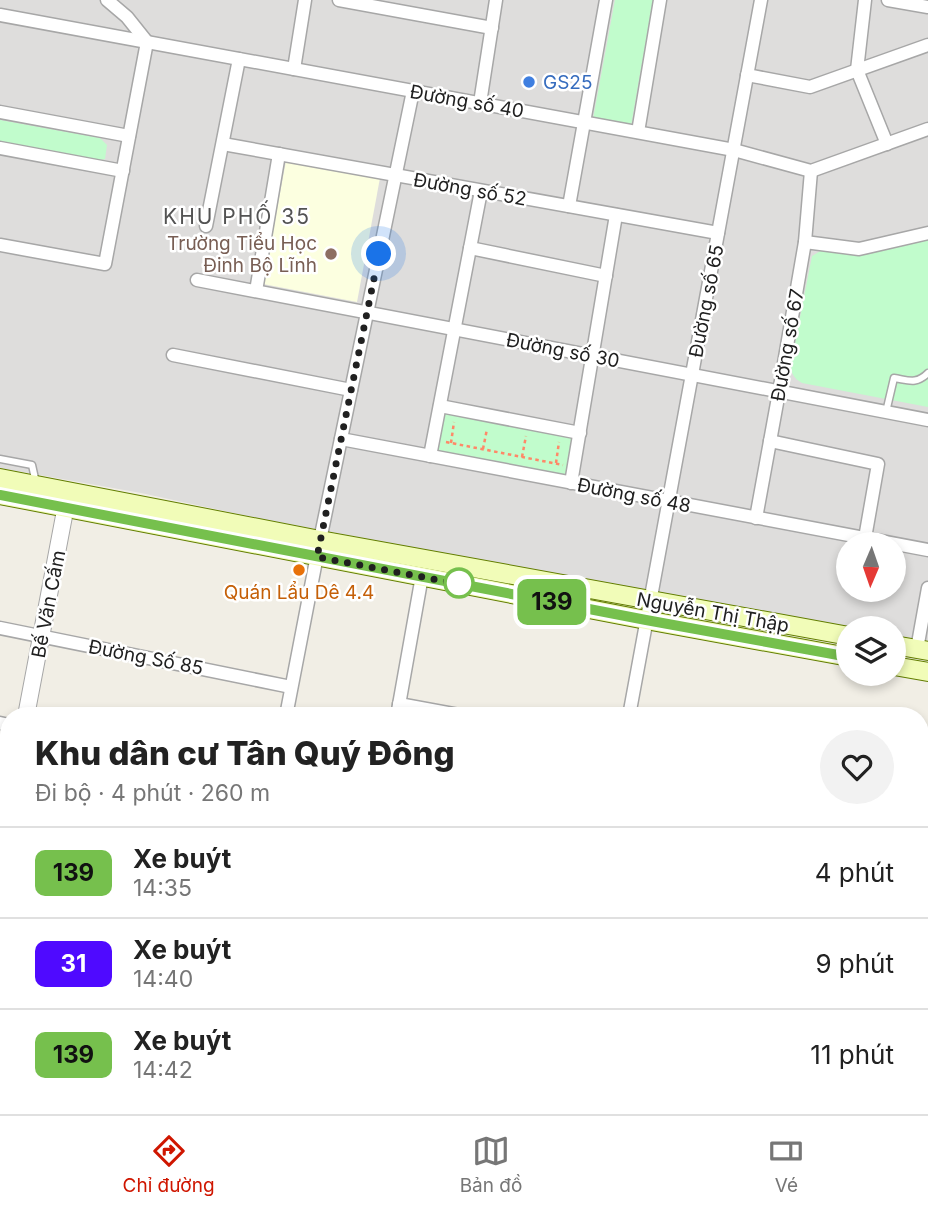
<!DOCTYPE html>
<html lang="vi">
<meta charset="utf-8">
<style>
body{margin:0;font-family:Inter,sans-serif;background:#f2f2f2;color:#222;height:100vh;display:flex;flex-direction:column;font-size:26px;white-space:nowrap}
*{box-sizing:border-box;margin:0}
p{font-size:23px;color:#767676}
.icon{flex:none;width:38px;height:38px;fill:none;stroke:currentColor;stroke-width:2;stroke-linecap:round;stroke-linejoin:round}
.map{position:relative;flex:1;overflow:hidden}
.side{position:absolute;left:0px;top:707px;width:929px;height:408px;display:flex;flex-direction:column;background:#fff;border-radius:28px 28px 0 0;box-shadow:0 4px 10px #0003}
.side>*{flex:none}
.badge{padding:0 14px;border-radius:10px;font-size:24px;line-height:46px}
.needle{width:46px;rotate:182deg}
.fabs{position:absolute;left:836px;top:532px;display:grid;gap:14px}
.fabs a{display:grid;place-items:center;width:70px;height:70px;border-radius:50%;background:#fff;box-shadow:0 4px 10px #0003;font-size:35px}
.you{position:absolute;width:35px;height:35px;margin:-18px;border:5px solid #fff;border-radius:50%;background:#1a73e8;box-shadow:0 0 0 10px #1a73e833}
.map>.badge{position:absolute;translate:-50% -50%;box-shadow:0 0 0 4px #fff}
.round{display:grid;place-items:center;flex:none;width:74px;height:74px;border-radius:37px;background:#f2f2f2}
.summary{display:flex;align-items:center;justify-content:space-between;height:119px;padding:0 35px}
h1{font-size:33px;font-weight:800;line-height:52px}
ul{padding:0;list-style:none}
li{display:flex;align-items:center;gap:21px;height:91px;padding:0 35px;border-top:2px solid #e0e0e0}
li div{flex:1}
li b{display:block;font-size:26px}
li em{font-style:normal}
li .badge{min-width:77px;font-weight:700;text-align:center}
.tab-bar{display:flex;justify-content:space-around;align-items:center;height:98px;border-top:2px solid #e0e0e0;background:#fff;font-size:19px;color:#767676}
.tab-bar a{display:grid;justify-items:center;gap:4px}
.tab-bar .active{color:#cf1600}
.map>svg:first-child{display:block}
</style>
<div class="map">
<svg width="928" height="1114" viewBox="0 0 928 1114">
<rect width="100%" height="100%" fill="#f1eee5"/>
<path fill="#dedddc" fill-rule="evenodd" d="M0 0H928V641L894 635V628H857L708 603 252 517 141 493 0 468ZM849 544H894V590H849Z"/>
<polygon fill="#fcffe0" points="286,161 380,178 357,302 263,284"/>
<polygon fill="#c3eda9" points="268,1106 479,1106 479,1114 286,1114"/>
<g fill="#c1fccc">
<polygon points="615,0 653,0 631,126 593,119"/>
<polygon points="0,120 100,138 107,145 105,159 96,161 0,143"/>
<path d="M928 237V407L802 383C793 378 791 373 791 363L812 256 824 249Z"/>
<polygon points="441,412 575,438 567,478 434,452"/>
</g>
<g fill="#a4cce0">
<polygon points="139,1106 268,1106 286,1114 156,1114"/>
<polygon points="479,1106 797,1106 799,1114 479,1114"/>
</g>
<g fill="none" stroke-linecap="round" stroke-linejoin="round">
<g stroke="#a7a7a7" stroke-width="9">
<g id="service">
<path d="M886 412 894 378C908 380 916 385 928 373"/>
<polyline points="0,459 32,465 36,483"/>
</g>
</g>
<g stroke="#a7a7a7" stroke-width="15">
<g id="minor">
<polyline points="339,0 492,28"/>
<polyline points="865,0 857,70 887,144"/>
<polyline points="888,0 928,7"/>
<polyline points="0,15 734,150 811,171 928,129"/>
<polyline points="294,69 305,0"/>
<polyline points="747,75 810,87 928,45"/>
<polyline points="480,103 496,0"/>
<polyline points="0,112 129,136"/>
<polyline points="638,132 660,0"/>
<polyline points="223,144 718,233"/>
<polyline points="0,148 123,171"/>
<polyline points="569,206 606,0"/>
<polyline points="206,226 239,59"/>
<polyline points="805,242 859,249 928,233"/>
<polyline points="0,245 105,264 147,42 127,17 107,0"/>
<polyline points="470,248 606,276"/>
<polyline points="197,280 928,420"/>
<polyline points="256,291 279,154"/>
<polyline points="173,355 351,390"/>
<polyline points="440,406 580,433"/>
<polyline points="341,439 928,550"/>
<polyline points="770,441 878,464 865,538"/>
<polyline points="430,456 481,191"/>
<polyline points="571,483 616,215"/>
<polyline points="756,518 779,392 805,242 811,171"/>
<polyline points="0,628 291,687"/>
<polyline points="917,649 928,588"/>
<polyline points="399,704 464,716"/>
<polyline points="286,716 320,540 413,91"/>
<polyline points="397,716 422,576"/>
<polyline points="629,716 761,0"/>
<polyline points="0,723 9,725"/>
<polyline points="920,797 928,798"/>
<polyline points="920,870 928,821"/>
<polyline points="920,898 928,900"/>
<polyline points="920,991 928,993"/>
<polyline points="0,1061 9,1065"/>
<polyline points="89,1106 103,1113"/>
</g>
</g>
<g stroke="#a7a7a7" stroke-width="18">
<g id="tertiary">
<polyline points="26,716 68,495"/>
<polyline points="0,951 9,865"/>
</g>
</g>
<g stroke="#627d00" stroke-width="20">
<g id="secondary">
<polyline points="0,478 320,540 849,636"/>
<polyline points="0,495 646,620 849,657"/>
<polyline points="894,645 928,651"/>
<polyline points="894,666 928,672"/>
</g>
</g>
<g stroke="#ff8868" stroke-width="2.5" stroke-dasharray="3.5 3.5" stroke-linecap="butt">
<polyline points="446,442 563,465"/>
<polyline points="451,443 454,422"/>
<polyline points="483,449 487,429"/>
<polyline points="522,457 526,436"/>
<polyline points="556,463 559,442"/>
</g>
<use href="#service" stroke="#fff" stroke-width="6"/>
<use href="#minor" stroke="#fff" stroke-width="12"/>
<use href="#tertiary" stroke="#fff" stroke-width="16"/>
<use href="#secondary" stroke="#f1fcb8" stroke-width="18"/>
</g>
<g fill="none" stroke-linecap="round" stroke-linejoin="round">
<g stroke="#fff" stroke-width="16">
<polyline id="line" points="0,495 646,620 849,657"/>
</g>
<use href="#line" stroke="#76c04d" stroke-width="10"/>
<polyline stroke="#202020" stroke-width="7" stroke-dasharray="0 12.6" points="379,254 317,557 470,586 459,583"/>
</g>
<circle fill="#3f7fe0" stroke="#fff" stroke-width="2.5" cx="529" cy="82" r="7"/>
<circle fill="#8d6e63" stroke="#fff" stroke-width="2.5" cx="331" cy="254" r="7"/>
<circle fill="#e8710a" stroke="#fff" stroke-width="2.5" cx="299" cy="570" r="7"/>
<circle fill="#fff" stroke="#76c04d" stroke-width="3.5" cx="459" cy="583" r="14"/>
<g text-anchor="middle" stroke-width="5" stroke-linejoin="round" paint-order="stroke">
<g font-size="19" fill="#366cbe" stroke="#fff" text-anchor="start">
<text x="543" y="89">GS25</text>
</g>
<g font-size="19" fill="#202020" stroke="#fff">
<text transform="translate(467 101) rotate(10)" y="7">Đường số 40</text>
<text transform="translate(470 189) rotate(10)" y="7">Đường số 52</text>
<text transform="translate(706 301) rotate(-79)" y="7">Đường số 65</text>
<text transform="translate(787 345) rotate(-80)" y="7">Đường số 67</text>
<text transform="translate(563 350) rotate(11)" y="7">Đường số 30</text>
<text transform="translate(634 495) rotate(11)" y="7">Đường số 48</text>
<text transform="translate(48 604) rotate(-79)" y="7">Bế Văn Cấm</text>
<text transform="translate(713 612) rotate(10)" y="7">Nguyễn Thị Thập</text>
<text transform="translate(146 657) rotate(11)" y="7">Đường Số 85</text>
</g>
<g font-size="19" fill="#785e54" stroke="#fff" text-anchor="end">
<text x="317" y="250">Trường Tiểu Học<tspan x="317" dy="22">Đinh Bộ Lĩnh</tspan></text>
</g>
<g font-size="19" fill="#c56008" stroke="#fff">
<text x="299" y="599">Quán Lẩu Dê 4.4</text>
</g>
<g font-size="21" letter-spacing="2" fill="#535353" stroke="#fff">
<text x="237" y="224">KHU PHỐ 35</text>
</g>
</g>
</svg>
<div class="fabs">
<a><svg class="needle" viewBox="-14 -14 28 28"><path d="M0-13l5 13h-10z" fill="#e53935"/><path d="M0 13l5-13h-10z" fill="#767676"/></svg></a>
<a><svg class="icon" aria-label="layers" viewBox="0 0 24 24"><path d="M12 4l9 5-9 5-9-5zM3 14l9 5 9-5"/></svg></a>
</div>
<div class="you" style="left:379px;top:254px"></div>
<b class="badge" style="left:552px;top:602px;background:#76c04d;color:#111">139</b>
<section class="side">
<div class="summary"><div><h1>Khu dân cư Tân Quý Đông</h1><p>Đi bộ · 4 phút · 260 m</p></div><a class="round"><svg class="icon" aria-label="heart" viewBox="0 0 24 24"><path d="M12 20l-8-8c-3-5 5-10 8-4 3-6 11-1 8 4z"/></svg></a></div>
<ul>
<li><span class="badge" style="background:#76c04d;color:#111">139</span><div><b>Xe buýt</b><p>14:35</p></div><em>4 phút</em></li>
<li><span class="badge" style="background:#4f0aff;color:#fff">31</span><div><b>Xe buýt</b><p>14:40</p></div><em>9 phút</em></li>
<li><span class="badge" style="background:#76c04d;color:#111">139</span><div><b>Xe buýt</b><p>14:42</p></div><em>11 phút</em></li>
</ul>
</section>
</div>
<nav class="tab-bar">
<a class="active"><svg class="icon" aria-label="directions" viewBox="0 0 24 24"><path d="M12 3l9 9-9 9-9-9zM9 14v-3h6M13 9l2 2-2 2"/></svg>Chỉ đường</a>
<a><svg class="icon" aria-label="map" viewBox="0 0 24 24"><path d="M3 6l6-2 6 2 6-2v14l-6 2-6-2-6 2zM9 4v14M15 6v14"/></svg>Bản đồ</a>
<a><svg class="icon" aria-label="tickets" viewBox="0 0 24 24"><path d="M3 7h18v10H3zM15 7v10"/></svg>Vé</a>
</nav>
